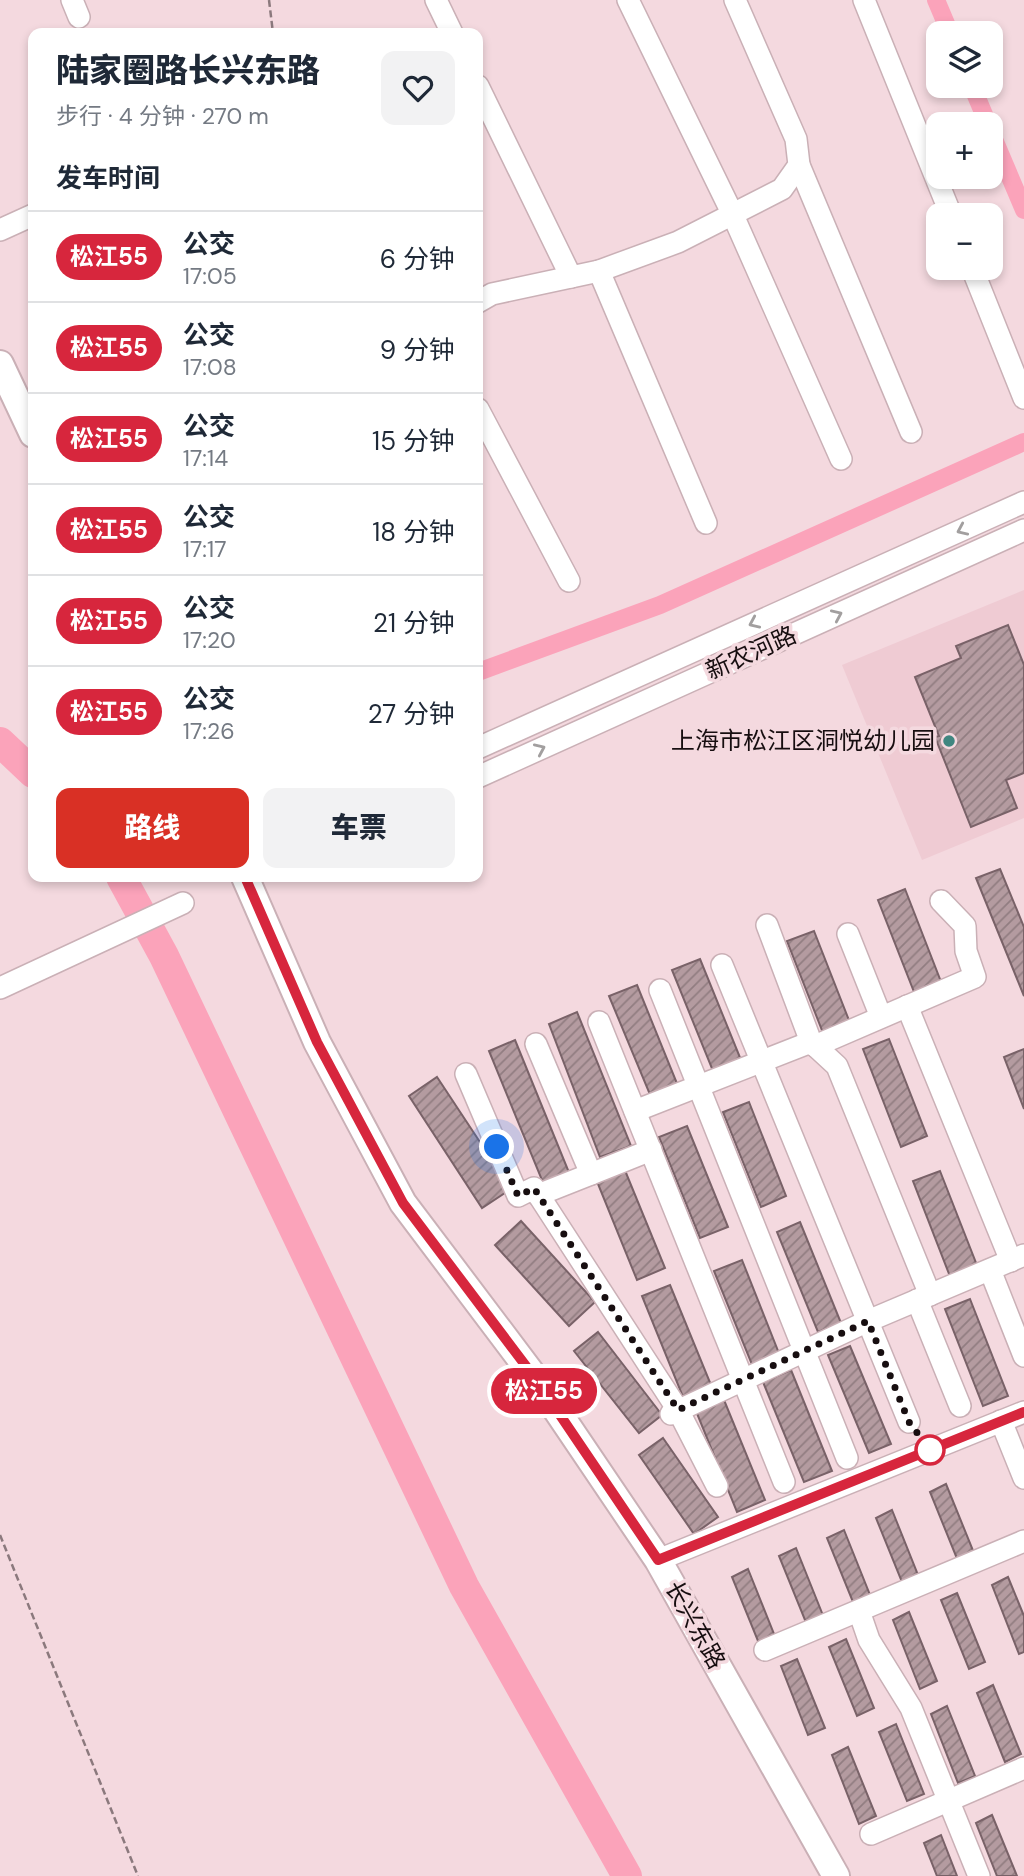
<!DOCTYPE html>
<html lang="zh">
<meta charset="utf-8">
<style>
body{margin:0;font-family:"DM Sans","Noto Sans SC",sans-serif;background:#f2f2f3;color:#1f2937;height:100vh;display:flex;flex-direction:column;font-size:26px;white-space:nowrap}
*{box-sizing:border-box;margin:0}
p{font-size:23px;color:#747a83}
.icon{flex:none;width:38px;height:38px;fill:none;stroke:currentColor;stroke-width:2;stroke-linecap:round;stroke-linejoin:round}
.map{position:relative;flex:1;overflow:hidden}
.sheet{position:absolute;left:28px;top:28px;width:455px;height:854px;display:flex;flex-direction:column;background:#fff;border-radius:14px;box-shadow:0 4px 10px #0003}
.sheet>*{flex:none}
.badge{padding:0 14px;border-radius:23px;font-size:24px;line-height:46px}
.tools{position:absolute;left:926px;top:21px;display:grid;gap:14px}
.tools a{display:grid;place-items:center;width:77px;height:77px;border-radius:14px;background:#fff;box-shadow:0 4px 10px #0003;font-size:35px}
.you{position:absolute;width:35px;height:35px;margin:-18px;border:5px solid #fff;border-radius:50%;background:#1a73e8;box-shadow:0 0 0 10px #1a73e833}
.map>.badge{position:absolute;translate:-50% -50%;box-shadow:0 0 0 4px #fff}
h2{padding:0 28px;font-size:26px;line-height:63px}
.round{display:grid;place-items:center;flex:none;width:74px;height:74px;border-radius:14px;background:#f2f2f3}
.summary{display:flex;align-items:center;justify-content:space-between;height:119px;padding:0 28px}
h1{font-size:33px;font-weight:800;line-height:52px}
.action{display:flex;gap:14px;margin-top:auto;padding:14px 28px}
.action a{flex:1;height:80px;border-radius:14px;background:#d93025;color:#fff;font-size:28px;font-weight:800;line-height:80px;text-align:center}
.action a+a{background:#f2f2f3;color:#1f2937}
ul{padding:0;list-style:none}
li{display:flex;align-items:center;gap:21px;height:91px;padding:0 28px;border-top:2px solid #e0e1e3}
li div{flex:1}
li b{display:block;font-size:26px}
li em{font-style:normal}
li .badge{min-width:77px;font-weight:700;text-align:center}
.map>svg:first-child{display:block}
</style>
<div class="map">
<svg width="1024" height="1876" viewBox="0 0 1024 1876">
<defs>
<pattern id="building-hatch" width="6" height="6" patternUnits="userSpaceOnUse" patternTransform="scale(1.75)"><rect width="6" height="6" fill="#b49ba0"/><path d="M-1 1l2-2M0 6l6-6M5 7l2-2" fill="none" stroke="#917d81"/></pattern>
</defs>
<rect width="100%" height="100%" fill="#f4d9df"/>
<polygon fill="#efcbd3" points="1024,590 1024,818 922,860 842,665"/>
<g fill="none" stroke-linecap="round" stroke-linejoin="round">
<g stroke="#fba3ba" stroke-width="18">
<polyline points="936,0 950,33"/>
<polyline points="972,86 988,124"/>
<polyline points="990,130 1024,210"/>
<polyline points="478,672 660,605 1024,442"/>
</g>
<g stroke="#fba3ba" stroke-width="30">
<polyline points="0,742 33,773"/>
<polyline points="121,877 164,956 464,1586 627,1876"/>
</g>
</g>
<g fill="url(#building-hatch)" stroke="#796268" stroke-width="2">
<polygon points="1008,625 1024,665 1024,773 1006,780 1017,808 971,827 935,737 939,736 915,677 961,658 956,646"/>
<polygon points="1000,869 1024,927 1024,996 976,878"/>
<polygon points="905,889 943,987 916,997 878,900"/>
<polygon points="814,931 852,1028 825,1038 787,941"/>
<polygon points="700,959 741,1060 713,1071 672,970"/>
<polygon points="637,985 678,1086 651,1097 609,996"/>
<polygon points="577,1012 631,1146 600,1157 549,1024"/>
<polygon points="889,1039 927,1136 901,1147 863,1049"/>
<polygon points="515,1040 570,1175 544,1185 489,1051"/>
<polygon points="1024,1049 1024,1109 1004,1057"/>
<polygon points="437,1077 511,1189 482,1208 409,1096"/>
<polygon points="749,1102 786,1196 761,1207 723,1112"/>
<polygon points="687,1126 728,1227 700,1238 659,1137"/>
<polygon points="624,1168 665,1268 637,1280 596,1179"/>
<polygon points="940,1171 978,1268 951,1279 913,1181"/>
<polygon points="521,1221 595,1302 569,1326 495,1245"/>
<polygon points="800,1222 841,1323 818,1332 777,1232"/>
<polygon points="742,1260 782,1361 755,1372 714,1271"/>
<polygon points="670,1285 711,1385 683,1397 642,1296"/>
<polygon points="970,1299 1008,1396 983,1406 945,1309"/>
<polygon points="598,1332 662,1415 639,1433 574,1351"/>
<polygon points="850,1346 891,1444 869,1453 828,1355"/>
<polygon points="791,1370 832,1471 804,1482 763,1382"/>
<polygon points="724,1400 765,1500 737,1512 696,1411"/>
<polygon points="663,1438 718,1517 694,1534 639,1455"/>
<polygon points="946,1484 974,1553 958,1561 930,1492"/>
<polygon points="892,1510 920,1580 904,1587 876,1518"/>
<polygon points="844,1530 872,1600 855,1607 827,1538"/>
<polygon points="796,1548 824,1618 807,1625 779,1556"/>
<polygon points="748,1569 776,1639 760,1646 732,1577"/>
<polygon points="1008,1577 1024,1616 1024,1652 1019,1654 992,1585"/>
<polygon points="957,1593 985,1662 969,1669 941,1600"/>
<polygon points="909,1612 937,1681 920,1689 893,1620"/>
<polygon points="846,1639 874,1708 857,1716 829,1647"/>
<polygon points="797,1659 825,1728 808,1735 781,1666"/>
<polygon points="993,1685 1021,1754 1005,1762 977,1693"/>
<polygon points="947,1706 975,1776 958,1783 931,1714"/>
<polygon points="896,1724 924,1794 907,1801 879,1732"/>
<polygon points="848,1747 876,1816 859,1824 832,1755"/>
<polygon points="992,1815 1017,1876 997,1876 976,1823"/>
<polygon points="941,1835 957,1876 937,1876 924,1843"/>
</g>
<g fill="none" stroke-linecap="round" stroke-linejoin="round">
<g stroke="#cab0b6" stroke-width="24">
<g id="minor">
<polyline points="72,0 79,17"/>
<polyline points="436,0 452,33"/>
<polyline points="628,0 732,213 841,459"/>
<polyline points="864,0 951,215"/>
<polyline points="478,86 571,277"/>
<polyline points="799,165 911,432"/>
<polyline points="0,230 33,215"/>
<polyline points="972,268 1024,398"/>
<polyline points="599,271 706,523"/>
<polyline points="478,302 492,294 599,271 678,242 782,189 799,165 796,139 735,0"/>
<polyline points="478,409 569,581"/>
<polyline points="478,748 1024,502"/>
<polyline points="478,777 1024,530"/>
<polyline points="767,925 811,1042 837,1066 930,1295"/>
<polyline points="848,934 881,1017"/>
<polyline points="722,965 909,1422"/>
<polyline points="0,988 183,903"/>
<polyline points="660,990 847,1458"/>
<polyline points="907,1006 1011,1261"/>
<polyline points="599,1022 784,1482"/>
<polyline points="536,1044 591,1174 538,1195"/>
<polyline points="815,1046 975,977 966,951 965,926 941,901"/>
<polyline points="466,1074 518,1196 534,1188 678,1410 717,1486"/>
<polyline points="635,1111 811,1042"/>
<polyline points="591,1174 651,1150"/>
<polyline points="990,1270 1024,1356"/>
<polyline points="917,1300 960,1406"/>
<polyline points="671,1414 868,1321 1024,1255"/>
<polyline points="1001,1421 1024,1478"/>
<polyline points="658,1560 1024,1412"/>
<polyline points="859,1611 869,1640 911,1708 979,1876"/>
<polyline points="765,1650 1024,1541"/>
<polyline points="871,1834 1024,1768"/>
</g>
</g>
<g stroke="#cab0b6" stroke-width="30">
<g id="major">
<polyline points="0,364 33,434"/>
<polyline points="245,877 317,1042 403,1203 535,1378 658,1560 836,1876"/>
</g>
</g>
<g stroke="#8b797d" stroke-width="2.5" stroke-dasharray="7 3.5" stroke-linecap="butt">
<polyline points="269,0 273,33"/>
<polyline points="0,1535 138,1876"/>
</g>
<use href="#minor" stroke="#fff" stroke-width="21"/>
<use href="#major" stroke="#fff" stroke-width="26"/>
</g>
<defs><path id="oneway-chevron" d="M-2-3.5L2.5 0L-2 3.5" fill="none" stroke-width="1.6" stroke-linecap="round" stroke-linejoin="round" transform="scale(1.75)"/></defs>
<g stroke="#a29f9f">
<use href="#oneway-chevron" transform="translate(962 530) rotate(156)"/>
<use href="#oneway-chevron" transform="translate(837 615) rotate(-24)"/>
<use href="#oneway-chevron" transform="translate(754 623) rotate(156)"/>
<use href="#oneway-chevron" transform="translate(540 749) rotate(-24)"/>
</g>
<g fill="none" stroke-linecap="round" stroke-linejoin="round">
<g stroke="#fff" stroke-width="16">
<polyline id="line" points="245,877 317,1042 403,1203 535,1378 658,1560 1024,1412"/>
</g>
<use href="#line" stroke="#d7263d" stroke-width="10"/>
<polyline stroke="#170e10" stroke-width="7" stroke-dasharray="0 12.6" points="497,1147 518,1196 534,1188 678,1410 868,1321 909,1422 930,1450"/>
</g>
<circle fill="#408680" stroke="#f4d9df" stroke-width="2.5" cx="949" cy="741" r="7"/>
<circle fill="#fff" stroke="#d7263d" stroke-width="3.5" cx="930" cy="1450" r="14"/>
<g text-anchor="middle" stroke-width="7" stroke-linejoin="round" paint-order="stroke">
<g font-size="24" fill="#170e10" stroke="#f4d9df">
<text transform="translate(751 653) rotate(-24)" y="8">新农河路</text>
<text transform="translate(695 1625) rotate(61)" y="8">长兴东路</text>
</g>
<g font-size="24" fill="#170e10" stroke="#f4d9df" text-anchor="end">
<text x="935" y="749">上海市松江区洞悦幼儿园</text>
</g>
</g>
</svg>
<div class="tools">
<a><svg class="icon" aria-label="layers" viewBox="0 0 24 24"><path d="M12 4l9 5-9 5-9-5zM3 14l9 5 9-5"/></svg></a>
<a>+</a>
<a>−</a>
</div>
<div class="you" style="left:497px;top:1147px"></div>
<b class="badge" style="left:544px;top:1391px;background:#d7263d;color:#fff">松江55</b>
<section class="sheet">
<div class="summary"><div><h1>陆家圈路长兴东路</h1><p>步行 · 4 分钟 · 270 m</p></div><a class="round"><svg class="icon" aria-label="heart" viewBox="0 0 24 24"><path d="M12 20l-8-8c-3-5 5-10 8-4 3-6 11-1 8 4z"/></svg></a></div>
<h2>发车时间</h2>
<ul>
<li><span class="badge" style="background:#d7263d;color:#fff">松江55</span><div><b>公交</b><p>17:05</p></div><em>6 分钟</em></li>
<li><span class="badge" style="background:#d7263d;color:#fff">松江55</span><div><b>公交</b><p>17:08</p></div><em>9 分钟</em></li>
<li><span class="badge" style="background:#d7263d;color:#fff">松江55</span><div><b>公交</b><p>17:14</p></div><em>15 分钟</em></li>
<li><span class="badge" style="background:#d7263d;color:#fff">松江55</span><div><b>公交</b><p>17:17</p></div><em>18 分钟</em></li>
<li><span class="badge" style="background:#d7263d;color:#fff">松江55</span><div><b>公交</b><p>17:20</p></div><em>21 分钟</em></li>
<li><span class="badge" style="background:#d7263d;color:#fff">松江55</span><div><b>公交</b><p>17:26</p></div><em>27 分钟</em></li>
</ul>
<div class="action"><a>路线</a><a>车票</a></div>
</section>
</div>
